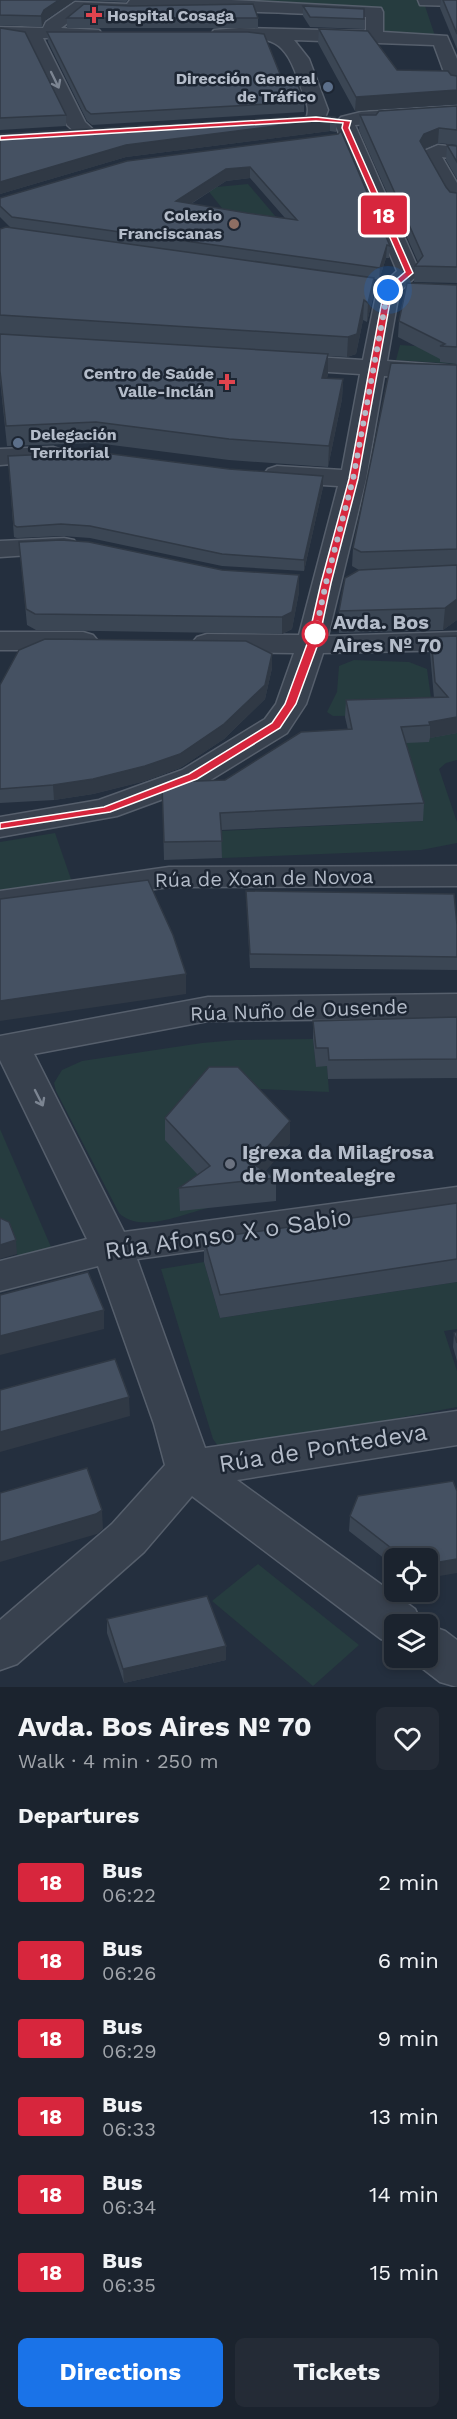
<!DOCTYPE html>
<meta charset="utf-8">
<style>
body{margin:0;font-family:"Work Sans",sans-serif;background:#242b36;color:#f1f3f6;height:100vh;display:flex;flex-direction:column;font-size:22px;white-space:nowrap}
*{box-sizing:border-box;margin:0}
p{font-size:20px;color:#a0a4aa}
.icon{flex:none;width:33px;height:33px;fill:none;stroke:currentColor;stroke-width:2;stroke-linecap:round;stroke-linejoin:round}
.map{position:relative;height:1687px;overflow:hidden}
.drawer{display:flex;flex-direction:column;background:#1b232e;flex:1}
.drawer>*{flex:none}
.badge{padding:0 12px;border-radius:4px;font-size:21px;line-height:39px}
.tools{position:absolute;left:384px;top:1548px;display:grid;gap:12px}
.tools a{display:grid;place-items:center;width:54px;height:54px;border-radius:9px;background:#1b232e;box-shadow:0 3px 9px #0003,0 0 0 2px #39404a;font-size:30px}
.you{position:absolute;width:30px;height:30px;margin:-15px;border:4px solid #fff;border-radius:50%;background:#1a73e8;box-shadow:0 0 0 9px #1a73e833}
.map>.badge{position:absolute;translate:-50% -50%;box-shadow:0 0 0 3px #fff}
h2{padding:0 18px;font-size:22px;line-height:54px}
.round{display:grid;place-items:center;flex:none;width:63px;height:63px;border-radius:9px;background:#242b36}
.overview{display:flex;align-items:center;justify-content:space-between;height:102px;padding:0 18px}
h1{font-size:28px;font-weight:700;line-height:45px}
.primary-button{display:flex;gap:12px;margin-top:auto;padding:12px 18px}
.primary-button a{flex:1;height:69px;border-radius:9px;background:#1a73e8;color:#fff;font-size:24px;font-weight:700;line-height:69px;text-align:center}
.primary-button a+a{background:#242b36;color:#f1f3f6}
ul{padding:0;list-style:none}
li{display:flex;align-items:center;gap:18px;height:78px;padding:0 18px}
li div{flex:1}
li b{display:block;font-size:22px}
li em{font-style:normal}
li .badge{min-width:66px;font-weight:700;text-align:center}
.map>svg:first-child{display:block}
</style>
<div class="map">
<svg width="457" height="1687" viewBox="0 0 457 1687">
<rect width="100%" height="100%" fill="#242f3e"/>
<g fill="#263c3f">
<polygon points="195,0 457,0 423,0 436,39 377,36 376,12"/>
<polygon points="248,184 276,217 233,222 206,188"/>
<polygon points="400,345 457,349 457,364 396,360"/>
<polygon points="354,660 409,662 427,669 431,698 457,733 457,760 446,763 439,769 457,822 457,843 421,850 222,858 220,831 423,821 400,743 420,715 333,716 327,712 337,692 339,666"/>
<polygon points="55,833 73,885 0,895 0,842"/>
<path d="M313 1039 316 1066H327L329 1092 238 1088 210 1188 199 1196 208 1208C183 1214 140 1234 119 1213L56 1091 54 1083 62 1070 82 1061 202 1043 236 1040Z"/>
<polygon points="0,1129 51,1247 49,1251 20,1262 10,1236 0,1232"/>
<polygon points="204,1262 220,1318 457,1282 457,1329 444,1331 457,1371 457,1407 239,1448 218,1446 213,1439 161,1269"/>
<polygon points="258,1564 359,1645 313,1686 212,1601"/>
</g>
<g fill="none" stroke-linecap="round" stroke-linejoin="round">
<g stroke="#565f6c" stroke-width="3">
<g id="minor">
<path d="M130 0H231L381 8 383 12V32L447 36 457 59V89L451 87 448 83 434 45 294 40 309 59 328 110 323 123H309L306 119C311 107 305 100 301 88 284 35 273 37 220 39L214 38 211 34 214 30 239 28 366 31V17C314 14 261 11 209 11 168 12 124 17 84 11L61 28 99 30 102 34 99 38H43L85 122 97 133 94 137H80L67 125 27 41 18 38 0 37V27L43 28 46 22 75 2 127 4Z"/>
<polygon points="418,0 457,0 457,6 420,5"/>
<polygon points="457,106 457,118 355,125 420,273 399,292 387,361 457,366 457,380 384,376 366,479 328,636 457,632 457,650 323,653 306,704 287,733 204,784 117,816 0,837 0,817 99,800 182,770 265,719 276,704 294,653 207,652 197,649 192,643 197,637 207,634 299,635 338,486 277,482 268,479 264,474 268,469 277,466 342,470 360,374 283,369 275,367 271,362 275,357 283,355 363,360 377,290 397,271 335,124 341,117 361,112"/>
<polygon points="438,145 457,147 457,159 442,157 457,183 457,207 450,205 447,201 421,155 424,151"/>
<polygon points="53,447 62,450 66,455 62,460 0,465 0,449"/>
<polygon points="64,538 74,540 78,546 74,552 0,557 0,541"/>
<polygon points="0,632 83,632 93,635 98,641 93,647 83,650 0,650"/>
<polygon points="457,866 457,886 169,887 0,911 0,891 169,867"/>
<polygon points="457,994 457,1018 208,1021 34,1054 124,1232 457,1187 457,1215 137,1259 205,1448 457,1411 457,1445 237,1480 415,1609 422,1624 394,1624 394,1643 381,1639 192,1496 144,1552 17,1664 0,1670 0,1620 112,1524 165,1465 154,1424 98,1266 0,1291 0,1261 87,1239 0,1060 0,1036 208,997"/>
<polygon points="428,1625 445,1631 457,1640 457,1687 440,1682 409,1658 428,1658"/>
</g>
</g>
<use href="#minor" fill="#38414e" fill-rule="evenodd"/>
</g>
<g fill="#3b4654" fill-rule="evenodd">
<polygon points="0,0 75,0 45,20 42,27 0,25"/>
<polygon points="82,0 128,0 126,2"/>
<polygon points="441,0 457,0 457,49 440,8"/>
<polygon points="303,6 364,9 364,29 310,27 303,16"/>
<rect x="67" y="18" width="191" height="10"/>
<polygon points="0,28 66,115 66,126 0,130"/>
<polygon points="319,29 397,70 457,76 457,104 355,111 318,43"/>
<polygon points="47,32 282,79 304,102 304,112 92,125 87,121 48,42"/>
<polygon points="457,106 457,145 438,143 424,149 446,187 450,192 457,193 457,283 414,282 415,266 418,262 359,130 360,115"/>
<polygon points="316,116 337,121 336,132 330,131 126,157 0,194 0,134"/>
<path d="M338 134 390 246 389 258H386L379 280 374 279 373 297 367 322 363 320 356 354 347 357 328 356V374L327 378 343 379 342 399 328 467 229 460 96 443 7 446 0 380V229L11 228 0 217V198ZM250 178 285 218 247 213 191 204 226 181Z"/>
<polygon points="447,145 457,146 457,179 446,160"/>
<polygon points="457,285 457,364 440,362 440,359 398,337 399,321"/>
<polygon points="457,365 457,620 443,630 339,633 339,611 359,570 352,566 353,548"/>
<polygon points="8,456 323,487 304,571 222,566 90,538 62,536 17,538 14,537"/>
<polygon points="19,542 222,570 299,575 299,592 292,629 282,634 36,630 27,625"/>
<polygon points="431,637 457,733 430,738 429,742 406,743 424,803 423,821 221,830 222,858 164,860 162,785 225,780 348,730 345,717 346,700 434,698 430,653"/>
<polygon points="272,654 272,668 265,699 224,739 180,768 145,781 93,794 54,800 0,803 0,685"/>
<polygon points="246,891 457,925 457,970 250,968"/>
<polygon points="457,1017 457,1078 328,1079 327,1066 316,1067 313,1039 313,1021"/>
<polygon points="165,1118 290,1121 290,1143 265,1171 276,1178 276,1201 180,1211 179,1188 198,1175 165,1140"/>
<polygon points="457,1203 457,1282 220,1318 204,1262 204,1239"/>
<polygon points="457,1332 457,1361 453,1347 454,1333"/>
<polygon points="350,1516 428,1558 394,1558 394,1566 349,1531"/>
<polygon points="107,1619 226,1646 226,1660 124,1683 107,1633"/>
</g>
<g fill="#303945">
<polygon points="59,0 75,0 45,20 42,27 41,16 44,10"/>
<polygon points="457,90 457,104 355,111 356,97"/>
<polygon points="330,119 330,131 126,157 0,194 0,182 126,145"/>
<polygon points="439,128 438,143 423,149 420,141 424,134"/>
<polygon points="250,167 250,178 226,181 176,213 176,201 226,169"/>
<polygon points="387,245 386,258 379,280 380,268"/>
<polygon points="374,278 373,297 367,322 368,303"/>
<polygon points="364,300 363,320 356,354 347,357 348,337"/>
<polygon points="328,354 328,374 321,398 322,378"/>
<polygon points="343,379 342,399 328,467 329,446"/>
<polygon points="323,476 323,487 304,571 304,560"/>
<polygon points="299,575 299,592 292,629 282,634 282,617"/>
<polygon points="457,599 457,620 443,630 445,608"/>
<polygon points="272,654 272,668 265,699 224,739 180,768 145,781 93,794 54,800 53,785"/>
<polygon points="457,717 457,733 430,738 430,725 429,722"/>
<polygon points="186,974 186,994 0,1021 0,1001"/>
<polygon points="290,1121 290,1143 258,1180 253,1164"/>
<polygon points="16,1240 17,1254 0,1259 0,1245"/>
<polygon points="104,1310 104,1329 0,1355 0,1336"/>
<polygon points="129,1397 130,1416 0,1452 0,1432"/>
<polygon points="102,1510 103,1529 97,1534 0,1562 0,1542"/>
<polygon points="457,1559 457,1573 428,1578 428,1564"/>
<polygon points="226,1646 226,1660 124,1683 123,1669"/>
</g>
<g fill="#455162" stroke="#303945" stroke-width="1.5" fill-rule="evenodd">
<polygon points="0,0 59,0 44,10 41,16 0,15"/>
<polygon points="443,0 457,0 457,34"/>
<polygon points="84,4 130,6 253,4 258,18 67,18"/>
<polygon points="303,6 364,9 364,19 310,17"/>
<polygon points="0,28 25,32 66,115 0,118"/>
<polygon points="319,29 368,31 397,70 448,71 451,75 457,76 457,90 356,97"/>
<polygon points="47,32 248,32 264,34 282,79 296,79 304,102 91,114 86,110"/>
<polygon points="457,106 457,130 439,128 424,134 420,141 446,187 450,192 457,193 457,267 415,266 423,256 360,115 376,115 379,111"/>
<polygon points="316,116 335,117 337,121 330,119 126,145 0,182 0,134"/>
<path d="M341 131 390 246 387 245 380 268 12 217 0 206V198L127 161 338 134ZM250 167 297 220 247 213 176 201 226 169Z"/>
<polygon points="447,145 457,146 457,162"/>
<polygon points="6,227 374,278 368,303 364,300 357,334 348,337 0,315 0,229"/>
<polygon points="407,283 457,285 457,347 440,346 445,344 399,321"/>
<polygon points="0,334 328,354 322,378 343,379 329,446 229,439 96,422 6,426 0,371"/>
<polygon points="391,363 457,365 457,549 361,552 353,548"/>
<polygon points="96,452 229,469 323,476 304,560 222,554 90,526 61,524 17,527 14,525 8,456"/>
<polygon points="61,540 89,542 222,570 299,575 292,612 282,617 35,614 26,609 19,542"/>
<polygon points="457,565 457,599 445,608 339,611 345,578 359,570"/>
<polygon points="457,636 457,717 429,722 430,725 401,727 424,803 220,813 222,841 164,842 162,785 170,782 225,780 301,732 352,729 346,700 448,697 435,682 431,637"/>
<polygon points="45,639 246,641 272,654 265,685 224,724 180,754 145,766 93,779 53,785 0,789 0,685 19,650"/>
<polygon points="148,880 173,935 186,974 0,1001 0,899"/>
<polygon points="246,891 454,894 457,925 457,957 250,954"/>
<polygon points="457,1017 457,1059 329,1060 328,1048 316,1048 313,1021"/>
<polygon points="209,1067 238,1067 290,1121 253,1164 276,1178 179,1188 210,1166 165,1118"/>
<polygon points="457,1203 457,1259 220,1295 204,1239"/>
<polygon points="0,1218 9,1222 16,1240 0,1245"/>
<polygon points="88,1272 104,1310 0,1336 0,1295"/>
<polygon points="457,1332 457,1343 454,1333"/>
<polygon points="115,1359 129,1397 0,1432 0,1390"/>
<polygon points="87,1468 102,1510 96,1514 0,1542 0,1493"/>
<polygon points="453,1481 457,1491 457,1559 428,1564 428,1558 404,1558 350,1516 358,1496"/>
<polygon points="207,1596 226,1646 123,1669 107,1619"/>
</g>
<defs><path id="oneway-shaft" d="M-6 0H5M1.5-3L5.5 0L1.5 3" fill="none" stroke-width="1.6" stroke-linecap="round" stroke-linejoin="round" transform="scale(1.5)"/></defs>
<g stroke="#7c8592">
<use href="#oneway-shaft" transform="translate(55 80) rotate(64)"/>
<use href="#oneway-shaft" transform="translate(39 1098) rotate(63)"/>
</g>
<polygon fill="#d7263d" stroke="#fff" stroke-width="1.5" points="316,117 351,121 349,128 413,273 392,291 358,479 331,583 318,644 296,704 280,728 197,779 110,812 0,829 0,823 104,807 189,774 272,723 285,704 307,644 321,583 349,479 384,290 405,272 342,128 343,123 316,121 0,140 0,136"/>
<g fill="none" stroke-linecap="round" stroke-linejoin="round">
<polyline stroke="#b4bcc9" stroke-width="6" stroke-dasharray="0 10.8" points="315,634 326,583 353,479 388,290"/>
</g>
<g fill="#e0444e" stroke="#1d2633" stroke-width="2">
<path d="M91 6h6v6h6v6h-6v6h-6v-6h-6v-6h6z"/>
<path d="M224 373h6v6h6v6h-6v6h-6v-6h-6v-6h6z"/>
</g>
<g fill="#5c6f8a" stroke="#1d2633" stroke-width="2">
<circle cx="328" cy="87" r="6"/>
<circle cx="18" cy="443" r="6"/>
</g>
<circle fill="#8d6e63" stroke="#1d2633" stroke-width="2" cx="234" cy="224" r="6"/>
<circle fill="#fff" stroke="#d7263d" stroke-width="3" cx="315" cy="634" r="12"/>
<circle fill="#6b7280" stroke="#1d2633" stroke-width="2" cx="230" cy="1164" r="6"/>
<g text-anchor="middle" stroke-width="5" stroke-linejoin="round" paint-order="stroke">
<g font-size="16" font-weight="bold" fill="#b4bcc9" stroke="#1d2633" text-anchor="end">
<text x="107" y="21" text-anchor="start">Hospital Cosaga</text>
<text x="316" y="84">Dirección General<tspan x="316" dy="18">de Tráfico</tspan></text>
<text x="222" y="221">Colexio<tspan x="222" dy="18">Franciscanas</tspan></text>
<text x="214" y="379">Centro de Saúde<tspan x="214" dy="18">Valle-Inclán</tspan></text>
<text x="30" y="440" text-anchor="start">Delegación<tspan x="30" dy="18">Territorial</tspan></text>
</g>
<g font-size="20" font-weight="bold" fill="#b4bcc9" stroke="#1d2633" text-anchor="start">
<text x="333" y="629">Avda. Bos<tspan x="333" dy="23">Aires Nº 70</tspan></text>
</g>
<g font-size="20" fill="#b4bcc9" stroke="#1d2633">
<text transform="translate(264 878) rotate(-1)" y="7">Rúa de Xoan de Novoa</text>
<text transform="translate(299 1010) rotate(-2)" y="7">Rúa Nuño de Ousende</text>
</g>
<g font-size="20" font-weight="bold" fill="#b4bcc9" stroke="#1d2633" text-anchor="start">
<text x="242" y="1159">Igrexa da Milagrosa<tspan x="242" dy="23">de Montealegre</tspan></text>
</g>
<g font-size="24" fill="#b4bcc9" stroke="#1d2633">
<text transform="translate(228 1234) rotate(-8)" y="8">Rúa Afonso X o Sabio</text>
<text transform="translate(323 1448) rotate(-9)" y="8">Rúa de Pontedeva</text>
</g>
</g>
</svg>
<div class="tools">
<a><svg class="icon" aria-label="locate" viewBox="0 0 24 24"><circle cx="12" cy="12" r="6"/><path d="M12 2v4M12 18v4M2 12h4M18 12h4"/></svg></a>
<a><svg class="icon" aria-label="layers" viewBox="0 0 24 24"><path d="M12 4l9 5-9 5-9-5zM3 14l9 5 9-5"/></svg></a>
</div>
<div class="you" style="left:388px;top:290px"></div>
<b class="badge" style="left:384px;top:215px;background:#d7263d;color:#fff">18</b>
</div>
<section class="drawer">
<div class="overview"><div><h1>Avda. Bos Aires Nº 70</h1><p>Walk · 4 min · 250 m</p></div><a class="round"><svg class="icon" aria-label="heart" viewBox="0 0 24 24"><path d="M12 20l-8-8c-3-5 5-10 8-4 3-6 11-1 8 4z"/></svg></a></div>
<h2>Departures</h2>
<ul>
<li><span class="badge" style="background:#d7263d;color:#fff">18</span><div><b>Bus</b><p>06:22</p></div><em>2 min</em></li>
<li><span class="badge" style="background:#d7263d;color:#fff">18</span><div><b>Bus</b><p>06:26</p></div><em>6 min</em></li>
<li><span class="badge" style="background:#d7263d;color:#fff">18</span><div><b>Bus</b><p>06:29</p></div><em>9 min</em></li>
<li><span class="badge" style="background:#d7263d;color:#fff">18</span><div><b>Bus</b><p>06:33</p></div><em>13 min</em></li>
<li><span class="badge" style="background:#d7263d;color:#fff">18</span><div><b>Bus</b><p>06:34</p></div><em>14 min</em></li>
<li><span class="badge" style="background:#d7263d;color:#fff">18</span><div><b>Bus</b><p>06:35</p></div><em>15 min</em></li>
</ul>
<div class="primary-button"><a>Directions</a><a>Tickets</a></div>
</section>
